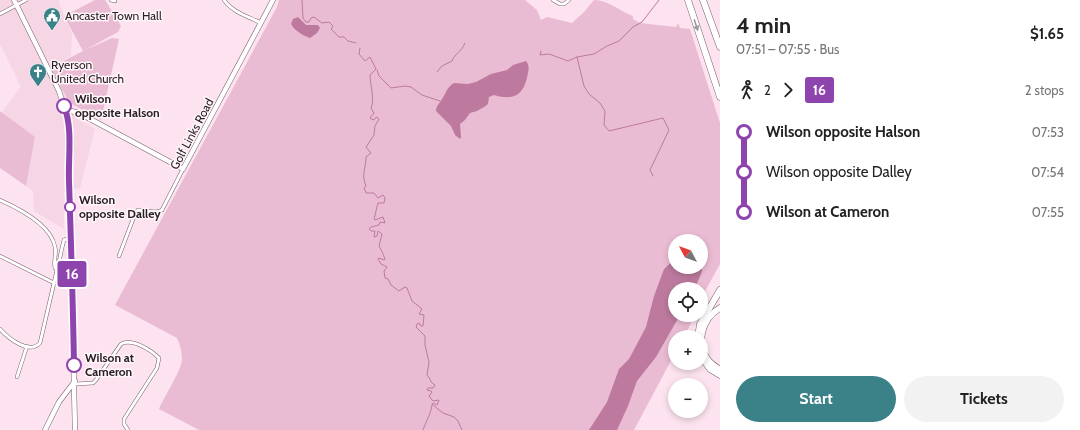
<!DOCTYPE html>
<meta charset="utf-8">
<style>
body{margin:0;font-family:Cabin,sans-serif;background:#f2f2f2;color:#222;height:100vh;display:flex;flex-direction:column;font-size:15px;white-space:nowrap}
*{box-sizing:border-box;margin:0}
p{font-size:13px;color:#767676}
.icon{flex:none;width:22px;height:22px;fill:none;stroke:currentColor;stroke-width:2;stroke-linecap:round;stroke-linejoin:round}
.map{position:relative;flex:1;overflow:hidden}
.drawer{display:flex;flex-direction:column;background:#fff;width:360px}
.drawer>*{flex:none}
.badge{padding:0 8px;border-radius:3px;font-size:14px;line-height:26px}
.needle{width:26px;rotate:311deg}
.controls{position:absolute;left:668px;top:234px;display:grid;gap:8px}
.controls a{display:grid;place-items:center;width:40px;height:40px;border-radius:50%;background:#fff;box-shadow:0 2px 6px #0003;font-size:20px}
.map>.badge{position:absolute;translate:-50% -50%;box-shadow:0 0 0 2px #fff}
.legs{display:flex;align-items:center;gap:6px;height:44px;padding:0 16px;font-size:13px}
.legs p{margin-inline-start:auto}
.headline{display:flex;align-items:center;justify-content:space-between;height:68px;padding:0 16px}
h1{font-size:22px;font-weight:800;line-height:30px}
.cta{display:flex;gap:8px;margin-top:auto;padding:8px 16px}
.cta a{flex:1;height:46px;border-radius:24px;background:#3a8188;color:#fff;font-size:16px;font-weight:800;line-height:46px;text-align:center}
.cta a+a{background:#f2f2f2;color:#222}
ul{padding:0 16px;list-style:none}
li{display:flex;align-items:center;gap:14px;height:40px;font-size:15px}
li i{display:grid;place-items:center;width:6px;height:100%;margin:0 5px;background:currentColor}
li i::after{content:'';width:10px;height:10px;margin:-5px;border:3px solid;border-radius:50%;background:#fff}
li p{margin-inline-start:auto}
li:first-child i{background:linear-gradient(#0000 50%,currentColor 0)}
li:last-child i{background:linear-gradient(currentColor 50%,#0000 0)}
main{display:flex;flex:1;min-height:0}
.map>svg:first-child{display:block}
</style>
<main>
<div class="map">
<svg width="720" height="430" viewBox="0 0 720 430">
<rect width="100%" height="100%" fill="#fce3ef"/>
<polygon fill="#f6d5e5" points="0,0 58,0 72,34 71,56 50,68 70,103 76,118 95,129 80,188 64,191 64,229 34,211 33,191 26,186 35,138 2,112 21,87 0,44"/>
<g fill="#eabcd3" fill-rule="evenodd">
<polygon points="95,0 105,0 121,26 118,32 85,50 112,38 119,39 101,120 70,103 50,68 83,51 64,16"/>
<path d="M279 0H525L537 10 541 20 547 17 572 23 584 12 594 0C608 0 620 11 633 16V19L640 23 676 27 678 23 680 28 690 29 720 123V264L703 295H706L701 304V289H675V315H695L684 337H675V353L634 430H199L159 409C164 397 181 371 182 360 182 352 180 344 177 338L115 305 277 7ZM675 241H701V267H675Z"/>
<polygon points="0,111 35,137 26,186 0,168"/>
</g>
<g fill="#bd7a9e">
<path d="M298 17 306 25H318L320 28 317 33 310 38C303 36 294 30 291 24L293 19Z"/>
<path d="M526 61C529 65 529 68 528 73 524 95 515 101 494 95L489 97 488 104 484 107 477 111 470 113 465 120 460 124 461 137 460 139 455 135 451 126 436 111C436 106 439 104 442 99 447 92 446 88 454 83L468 84 476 82 491 74 507 70 513 65Z"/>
<path d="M675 259V267H701V260C705 270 699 279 694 289H675V315H680L656 357 637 381 628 406 617 430H589L607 402 619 369 629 359 646 327 654 296 664 269Z"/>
</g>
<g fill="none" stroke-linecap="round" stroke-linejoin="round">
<g stroke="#bd7a9e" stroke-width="1">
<polyline points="302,0 303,18 306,22 309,22 311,18 314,17 322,23 329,22 333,26 331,29 339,37 344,37 348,41 356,43"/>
<path d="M360 48 359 54 365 61 370 57 376 69 370 75C370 84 375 100 371 108L374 113 370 118 373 120 377 117 379 119 375 126 374 135 366 147 371 153 366 157C366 168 361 174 366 186L364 188 366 193H374L378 198 383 195 385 198 384 203H378C376 209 376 213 374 219L375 220 383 217 385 223 380 222 379 225 371 227 369 229 371 231H375L374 237 377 236 378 231 382 234 379 246C382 251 383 254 385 259L384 260 379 258 378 259 381 264 387 267 384 271 385 278 388 279 391 285 399 291 405 287 407 288 412 301 422 309 419 314 424 315 423 326H421L419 323 417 324 416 327 425 336V345L429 362 427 375 430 379 431 382 435 385 433 388H428L427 390 431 391 432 392 429 396 433 401 439 400 437 405 433 403 432 405"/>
<polyline points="541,51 540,55 549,54 568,61 577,57 594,54 607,46 619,41 633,27 642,22 659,0"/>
<polyline points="577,57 584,86 589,94 600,103 605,111 604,125 609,131 663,118 669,130 650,170 653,176"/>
<polyline points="377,70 379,76 391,88 405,86 411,87 422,95 440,101"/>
<path d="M437 72 442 66 452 61C455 53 461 53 465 43"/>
<polyline points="433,405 443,413 454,417 458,421 462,430"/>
<path d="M423 430C426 421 431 414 432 405"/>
</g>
<g stroke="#75606a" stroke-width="4">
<g id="street">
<polyline points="111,0 115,1"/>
<path d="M224 0C232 12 249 17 261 23"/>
<polyline points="553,0 560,4 564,4 569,0"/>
<polyline points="0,14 26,0"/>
<path d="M0 200C18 208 51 224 55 247 57 254 53 261 55 268L57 270"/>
<polyline points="0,256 54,283"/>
<path d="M119 256 135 214 138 210C147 209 154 215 162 210L183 169"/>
<path d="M0 329C8 338 29 355 40 343L57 270C60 260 61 250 64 240L71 238"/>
<polyline points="17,377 27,346"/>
<path d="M75 384 93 383 96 380 121 344C132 338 151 350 159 358L157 368 124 419V424L128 430"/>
</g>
</g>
<g stroke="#75606a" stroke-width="5.5">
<g id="secondary">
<polyline points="14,0 59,91 66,112 68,120 75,430"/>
<polyline points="66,112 71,111 79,113 183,169 273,0"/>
<polyline points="45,430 59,402 75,381"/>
</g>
</g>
<g stroke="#75606a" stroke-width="7">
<g id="highway">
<polyline points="688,0 720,97"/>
<polyline points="703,0 720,47"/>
<path d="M720 308C702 318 695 343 708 360 711 364 716 367 720 370"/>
<polyline points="698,337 700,324 720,290"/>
<polyline points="701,356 710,369 720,375"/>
</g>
</g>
<use href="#street" stroke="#fff" stroke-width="3"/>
<use href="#secondary" stroke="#fff" stroke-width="4.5"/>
<use href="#highway" stroke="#fff" stroke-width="6"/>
</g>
<defs><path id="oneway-solid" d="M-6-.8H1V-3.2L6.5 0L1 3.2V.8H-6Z"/></defs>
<use fill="#9f9b9d" href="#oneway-solid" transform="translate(696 25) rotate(72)"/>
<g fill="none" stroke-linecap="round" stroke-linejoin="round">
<g stroke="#fff" stroke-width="9">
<path id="line-1" d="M64 106C73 128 68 157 69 181 71 242 73 303 74 365"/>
</g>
<use href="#line-1" stroke="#8e44ad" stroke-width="6"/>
</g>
<defs>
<g id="civic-pin" transform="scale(0.9)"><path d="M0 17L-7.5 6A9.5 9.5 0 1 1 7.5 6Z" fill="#3a8188" stroke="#fff5fa"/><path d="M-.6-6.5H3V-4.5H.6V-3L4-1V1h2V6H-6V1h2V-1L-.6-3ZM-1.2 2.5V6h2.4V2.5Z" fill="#fff"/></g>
<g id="church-pin" transform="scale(0.9)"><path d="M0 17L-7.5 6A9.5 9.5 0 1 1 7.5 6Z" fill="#3a8188" stroke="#fff5fa"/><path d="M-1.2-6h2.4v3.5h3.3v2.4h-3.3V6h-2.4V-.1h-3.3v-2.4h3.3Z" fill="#fff"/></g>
</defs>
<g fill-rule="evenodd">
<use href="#civic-pin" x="52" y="16"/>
<use href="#church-pin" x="38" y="72"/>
</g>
<g fill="#fff" stroke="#8e44ad" stroke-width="2">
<circle cx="64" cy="106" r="7"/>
<circle cx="70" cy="207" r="5"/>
<circle cx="74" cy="365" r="7"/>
</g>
<g text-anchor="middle" stroke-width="3" stroke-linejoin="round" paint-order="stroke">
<g font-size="12" fill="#2a2125" stroke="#fff5fa" text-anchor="start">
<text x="65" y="20">Ancaster Town Hall</text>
<text x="51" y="69">Ryerson<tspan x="51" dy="14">United Church</tspan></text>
</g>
<g font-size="12" font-weight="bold" fill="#2a2125" stroke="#fff5fa" text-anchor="start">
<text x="75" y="103">Wilson<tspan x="75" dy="14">opposite Halson</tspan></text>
<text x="79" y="204">Wilson<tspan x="79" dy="14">opposite Dalley</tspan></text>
<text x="85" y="362">Wilson at<tspan x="85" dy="14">Cameron</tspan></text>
</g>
<g font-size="12" fill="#2a2125" stroke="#fff5fa">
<text transform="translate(192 134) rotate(-62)" y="4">Golf Links Road</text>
</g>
</g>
</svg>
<div class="controls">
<a><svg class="needle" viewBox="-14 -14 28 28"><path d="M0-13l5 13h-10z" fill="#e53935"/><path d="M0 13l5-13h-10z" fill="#767676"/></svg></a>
<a><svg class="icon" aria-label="locate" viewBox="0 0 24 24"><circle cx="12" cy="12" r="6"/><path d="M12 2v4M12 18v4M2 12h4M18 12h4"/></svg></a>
<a>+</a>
<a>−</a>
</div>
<b class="badge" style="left:72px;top:274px;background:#8e44ad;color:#fff">16</b>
</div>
<section class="drawer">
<div class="headline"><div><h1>4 min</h1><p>07:51 – 07:55 · Bus</p></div><b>$1.65</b></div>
<div class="legs"><svg class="icon" aria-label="walk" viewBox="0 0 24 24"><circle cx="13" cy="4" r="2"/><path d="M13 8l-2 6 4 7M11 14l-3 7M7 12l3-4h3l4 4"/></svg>2<svg class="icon" aria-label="forward" viewBox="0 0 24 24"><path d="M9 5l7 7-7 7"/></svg><b class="badge" style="background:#8e44ad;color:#fff">16</b><p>2 stops</p></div>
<ul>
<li><i style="color:#8e44ad"></i><b>Wilson opposite Halson</b><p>07:53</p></li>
<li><i style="color:#8e44ad"></i><span>Wilson opposite Dalley</span><p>07:54</p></li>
<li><i style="color:#8e44ad"></i><b>Wilson at Cameron</b><p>07:55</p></li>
</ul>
<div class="cta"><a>Start</a><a>Tickets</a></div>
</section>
</main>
